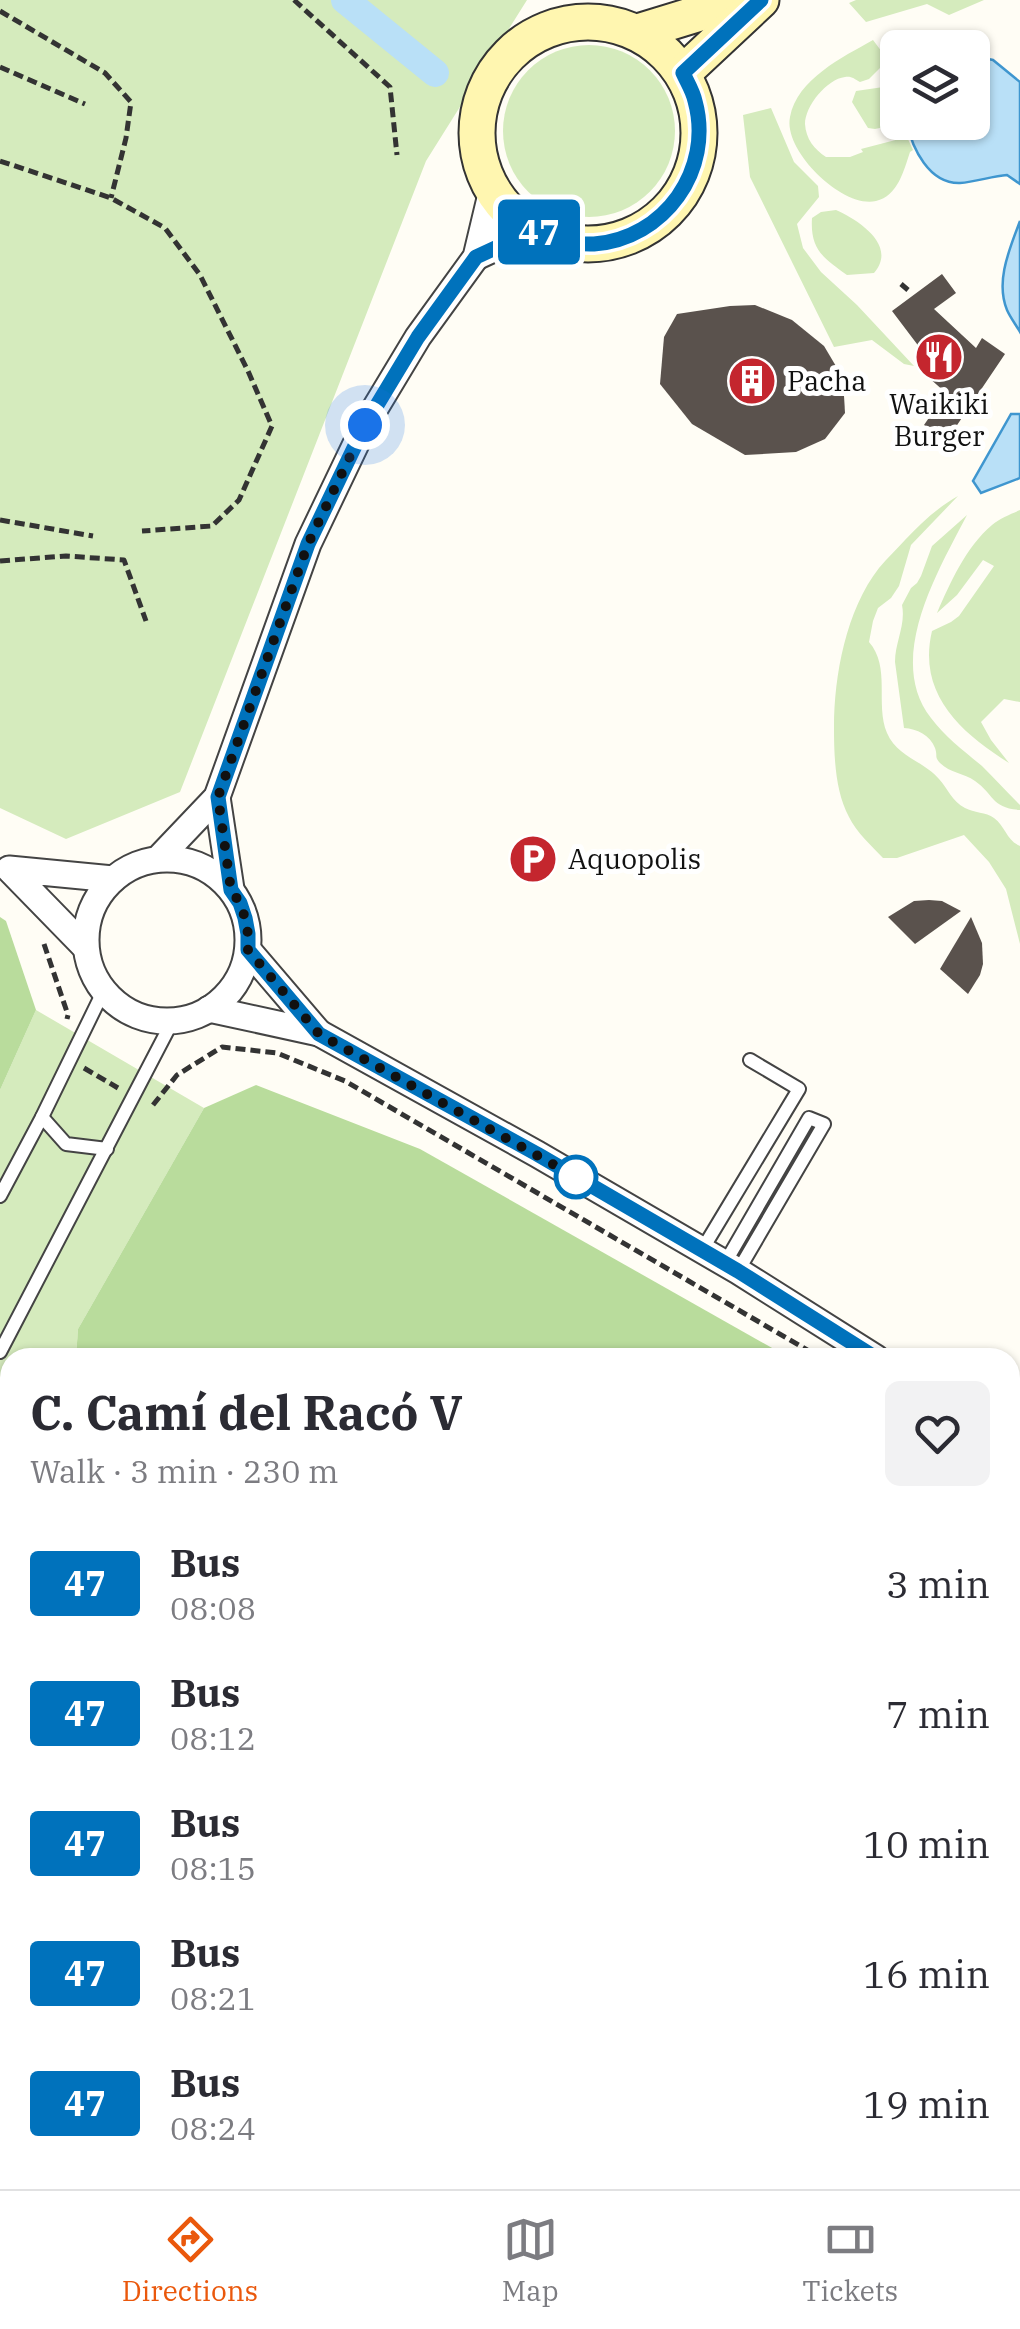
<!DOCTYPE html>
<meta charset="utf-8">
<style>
body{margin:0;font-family:"IBM Plex Serif",serif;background:#f2f2f3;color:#2b2b33;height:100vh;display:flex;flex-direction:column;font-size:38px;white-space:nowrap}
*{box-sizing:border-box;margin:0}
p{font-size:32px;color:#7c7c81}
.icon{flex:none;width:55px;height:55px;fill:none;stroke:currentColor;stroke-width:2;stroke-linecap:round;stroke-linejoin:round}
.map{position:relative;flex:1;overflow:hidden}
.side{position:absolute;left:0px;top:1348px;width:1020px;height:842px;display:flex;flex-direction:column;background:#fff;border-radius:30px 30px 0 0;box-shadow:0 2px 8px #0004}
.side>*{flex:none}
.badge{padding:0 20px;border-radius:8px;font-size:35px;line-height:65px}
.tools{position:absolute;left:880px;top:30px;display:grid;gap:20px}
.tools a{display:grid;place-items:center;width:110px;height:110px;border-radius:15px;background:#fff;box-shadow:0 2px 8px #0004;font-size:50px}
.you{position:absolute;width:50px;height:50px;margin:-25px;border:8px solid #fff;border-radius:50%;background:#1a73e8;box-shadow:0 0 0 15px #1a73e833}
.map>.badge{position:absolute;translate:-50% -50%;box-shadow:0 0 0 5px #fff}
.round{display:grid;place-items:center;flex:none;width:105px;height:105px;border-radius:15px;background:#f2f2f3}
.summary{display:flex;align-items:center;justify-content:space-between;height:170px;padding:0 30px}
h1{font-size:48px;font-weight:700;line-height:75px}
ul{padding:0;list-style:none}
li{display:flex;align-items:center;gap:30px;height:130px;padding:0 30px}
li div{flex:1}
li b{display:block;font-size:38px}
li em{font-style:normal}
li .badge{min-width:110px;font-weight:700;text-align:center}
.dock{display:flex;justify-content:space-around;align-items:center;height:140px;border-top:2px solid #e1e1e2;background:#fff;font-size:28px;color:#7c7c81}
.dock a{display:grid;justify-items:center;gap:5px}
.dock .selected{color:#ea580c}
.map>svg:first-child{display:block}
</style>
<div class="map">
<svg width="1020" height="2189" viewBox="0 0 1020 2189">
<rect width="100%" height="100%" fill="#fffdf5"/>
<g fill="#d5ebbd">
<polygon points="0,0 527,0 426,161 180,792 66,839 0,808"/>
<polygon points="856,0 984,0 949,15 927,4 866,22 849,3"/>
<path d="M873 40 888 60 869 79 860 82C854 79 852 76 845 77 827 79 805 106 805 124 806 139 814 149 826 157H850L863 152 861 149 907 137 913 150 910 152C904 170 898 196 876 201 843 209 783 151 790 117 797 79 843 57 873 40Z"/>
<circle cx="589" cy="131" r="86"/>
<polygon points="897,85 898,122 903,123 875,129 868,128 852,102 856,91"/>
<polygon points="771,108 794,162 818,186 819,197 797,224 803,248 821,272 857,305 914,366 904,364 872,340 834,347 750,177 743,115"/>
<path d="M836 210C858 220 898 245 874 273L847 275C823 258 810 249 812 218L821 212Z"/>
<path d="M958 496 911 545 899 586 891 598 878 608 873 621 869 642C891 667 875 704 887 733 897 757 924 761 939 779 948 789 952 801 965 808 974 813 986 812 994 818 1006 827 1006 840 1020 846V944L1006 889 989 862 964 835 897 858H883C872 846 856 832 849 817 835 791 834 756 834 727 834 676 846 610 879 568 887 558 897 549 905 540 921 523 937 508 958 496Z"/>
<path d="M1020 510V702L1004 699 981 722 991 740 1009 763C961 733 917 694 932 631L951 622 959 616 994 566 983 560 957 595 937 613C950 583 966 547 992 525 1000 518 1011 514 1020 510Z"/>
<path d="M967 515C938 571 885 659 931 718 945 737 964 751 982 766 995 779 1007 792 1020 805V810C991 808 994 794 975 781 964 773 950 773 940 763 934 756 938 757 935 748 930 735 917 729 904 728L895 662C895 642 906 625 902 605L911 588 917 583 921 576 932 546Z"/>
<polygon points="36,1010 204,1108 78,1329 76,1357 10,1358 10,1542 0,1535 0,1090"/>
<polygon points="1010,1641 1020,1646 1020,1929 1010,1906"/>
<polygon points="10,2055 10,2180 184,2180 173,2189 0,2189 0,2062"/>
<polygon points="1020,2076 1020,2189 938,2189 946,2180 1010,2180 1010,2094"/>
<polygon points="517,2180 782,2180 779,2189 513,2189"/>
</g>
<g fill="#b9dc9c">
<polygon points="0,917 6,921 36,1010 0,1090"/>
<polygon points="256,1085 420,1149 788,1357 76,1357 78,1329 204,1108"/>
<polygon points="0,1535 10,1542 10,2055 0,2062"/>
<polygon points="1010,1906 1020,1929 1020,2076 1010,2094"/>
<polygon points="184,2180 517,2180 513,2189 173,2189"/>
<polygon points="782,2180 946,2180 938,2189 779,2189"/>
</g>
<g fill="#b9e0f7" stroke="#3f96cf" stroke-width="2.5">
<path d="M973 56 993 60 1020 82V184L1007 175C992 176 976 182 960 183 929 184 912 148 907 123L972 122Z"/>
<path d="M1020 221V332C1016 325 1010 317 1007 310 995 281 1010 248 1020 221Z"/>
<polygon points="1011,414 1020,414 1020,478 981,493 973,481"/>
</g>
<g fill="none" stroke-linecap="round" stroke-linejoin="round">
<polyline stroke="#b9e0f7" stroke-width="28" points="345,0 435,73"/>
</g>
<g fill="#5a524d">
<polygon points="942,274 956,293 934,309 976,348 982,338 1005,354 947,440 924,425 946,393 918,368 925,361 916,352 920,348 892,311"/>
<polygon points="755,305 792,320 824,346 843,378 845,413 825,439 796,452 745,455 692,424 660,384 664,337 677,314 730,306"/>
<polygon points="929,900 942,901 961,911 915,944 888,917 914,901"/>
<polygon points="971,917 982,943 983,964 980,975 968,994 940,969"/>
</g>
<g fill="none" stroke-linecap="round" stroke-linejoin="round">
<g stroke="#444" stroke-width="16">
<g id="lane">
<polyline points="42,1117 66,1144 107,1149"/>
<polyline points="0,1196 42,1117 103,992"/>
<polyline points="702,1250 799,1089 750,1060"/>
<polyline points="725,1263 809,1118 824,1124 738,1271"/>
<polyline points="0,1352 172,1022"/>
<polyline points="0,1393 10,1401"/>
<polyline points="0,1480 10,1487"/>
<polyline points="1010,1666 1020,1673"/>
<polyline points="1010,1711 1020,1697"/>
<polyline points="1010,1834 1020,1852"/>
<polyline points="0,2125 10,2119"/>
<polyline points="1010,2163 1020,2154"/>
<polyline points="88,2189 98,2180"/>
<polyline points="785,2189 788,2180"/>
<polyline points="991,2189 992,2180"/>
</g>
</g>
<g stroke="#444" stroke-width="29">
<g id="street">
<polyline points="476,257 534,230"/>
<polyline points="217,797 231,889"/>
<circle cx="167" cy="940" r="81"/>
<polyline points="158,859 217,797 308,544 365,425 418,337 476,257 492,190"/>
<polyline points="85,947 9,869 113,879"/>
<polyline points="248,950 319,1033"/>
<polyline points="209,1009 319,1033 537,1154 738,1271 876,1358"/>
<polyline points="1010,1451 1020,1458"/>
</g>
</g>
<g stroke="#333" stroke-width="39">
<g id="secondary">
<circle cx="588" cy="133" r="111"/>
<polyline points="638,32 742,0"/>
<polyline points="683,73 761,0"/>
</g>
</g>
<g stroke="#333" stroke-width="5" stroke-dasharray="10 5" stroke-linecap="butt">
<polyline points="294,0 390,87 397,155"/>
<polyline points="0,11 105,73 131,102 126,138 111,198"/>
<polyline points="0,67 85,104"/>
<polyline points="0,161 111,198 165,228 200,275 248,371 272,426 239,500 212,526 142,531"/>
<polyline points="901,284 908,290"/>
<polyline points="0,520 93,536"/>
<polyline points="0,561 66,556 124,560 146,621"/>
<polyline points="44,944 68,1015 67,1019"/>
<polyline points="84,1068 118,1088"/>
<polyline points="153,1105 177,1075 222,1047 277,1053 345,1081 821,1358"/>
<polyline points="1010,1490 1013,1492 1020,1509"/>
</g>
<use href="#lane" stroke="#fff" stroke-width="12"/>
<use href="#street" stroke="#fff" stroke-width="25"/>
<use href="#secondary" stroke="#fff6b0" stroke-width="35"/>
</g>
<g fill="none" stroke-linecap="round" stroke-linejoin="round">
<g stroke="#fff" stroke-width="22">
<path id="line" d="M761 0 683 73C687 82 693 91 695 101 714 170 664 239 594 244 572 245 553 238 534 230L476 257 418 337 365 425 308 544 218 797 231 890 240 903 245 918 248 934V950L319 1034 537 1154 738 1271 876 1358"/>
</g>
<use href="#line" stroke="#0072bc" stroke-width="15"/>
<polyline stroke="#111" stroke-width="10" stroke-dasharray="0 18" points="365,425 308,544 218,797 231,890 240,903 245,918 248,934 248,950 319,1034 576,1177"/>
</g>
<defs>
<g id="restaurant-disc" transform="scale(2.5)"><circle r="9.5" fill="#c4262e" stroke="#fff"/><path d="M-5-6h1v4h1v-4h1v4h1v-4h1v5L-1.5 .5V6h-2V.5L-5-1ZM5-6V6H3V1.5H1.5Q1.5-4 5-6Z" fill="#fff"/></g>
<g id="building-disc" transform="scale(2.5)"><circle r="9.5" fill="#c4262e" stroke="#fff"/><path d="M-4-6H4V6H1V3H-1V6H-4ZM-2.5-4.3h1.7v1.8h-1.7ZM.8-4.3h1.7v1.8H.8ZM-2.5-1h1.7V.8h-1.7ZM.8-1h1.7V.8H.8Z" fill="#fff"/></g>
<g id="parking-disc" transform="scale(2.5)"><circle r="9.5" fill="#c4262e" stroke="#fff"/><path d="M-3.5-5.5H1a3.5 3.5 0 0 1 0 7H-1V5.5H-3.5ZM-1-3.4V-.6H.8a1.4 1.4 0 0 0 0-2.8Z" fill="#fff"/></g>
</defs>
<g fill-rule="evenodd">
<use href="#restaurant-disc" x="939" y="357"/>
<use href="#building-disc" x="752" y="381"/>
<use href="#parking-disc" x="533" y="859"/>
</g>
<circle fill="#fff" stroke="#0072bc" stroke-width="5" cx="576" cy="1177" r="20"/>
<g text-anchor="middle" stroke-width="10" stroke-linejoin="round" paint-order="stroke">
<g font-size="28" fill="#111" stroke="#fff" text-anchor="start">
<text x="787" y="391">Pacha</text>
<text x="939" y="414" text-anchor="middle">Waikiki<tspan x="939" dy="32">Burger</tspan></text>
<text x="568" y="869">Aquopolis</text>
</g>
</g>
</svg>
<div class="tools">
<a><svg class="icon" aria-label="layers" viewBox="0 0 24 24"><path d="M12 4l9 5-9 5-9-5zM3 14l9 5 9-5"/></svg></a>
</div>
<div class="you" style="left:365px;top:425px"></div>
<b class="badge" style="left:539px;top:232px;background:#0072bc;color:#fff">47</b>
<section class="side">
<div class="summary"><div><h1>C. Camí del Racó V</h1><p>Walk · 3 min · 230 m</p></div><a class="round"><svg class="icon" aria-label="heart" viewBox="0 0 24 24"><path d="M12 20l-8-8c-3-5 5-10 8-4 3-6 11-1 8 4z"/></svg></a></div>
<ul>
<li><span class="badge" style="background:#0072bc;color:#fff">47</span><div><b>Bus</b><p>08:08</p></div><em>3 min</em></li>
<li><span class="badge" style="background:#0072bc;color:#fff">47</span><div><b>Bus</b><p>08:12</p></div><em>7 min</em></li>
<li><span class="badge" style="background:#0072bc;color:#fff">47</span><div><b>Bus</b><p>08:15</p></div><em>10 min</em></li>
<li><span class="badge" style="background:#0072bc;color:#fff">47</span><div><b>Bus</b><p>08:21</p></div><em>16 min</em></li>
<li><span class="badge" style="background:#0072bc;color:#fff">47</span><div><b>Bus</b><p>08:24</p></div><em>19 min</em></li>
</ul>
</section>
</div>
<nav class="dock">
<a class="selected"><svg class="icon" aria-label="directions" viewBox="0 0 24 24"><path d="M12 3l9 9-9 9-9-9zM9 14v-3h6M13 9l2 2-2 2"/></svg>Directions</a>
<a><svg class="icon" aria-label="map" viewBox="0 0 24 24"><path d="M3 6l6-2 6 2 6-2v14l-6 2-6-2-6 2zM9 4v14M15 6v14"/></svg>Map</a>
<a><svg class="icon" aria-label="tickets" viewBox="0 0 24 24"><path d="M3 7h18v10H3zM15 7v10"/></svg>Tickets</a>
</nav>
